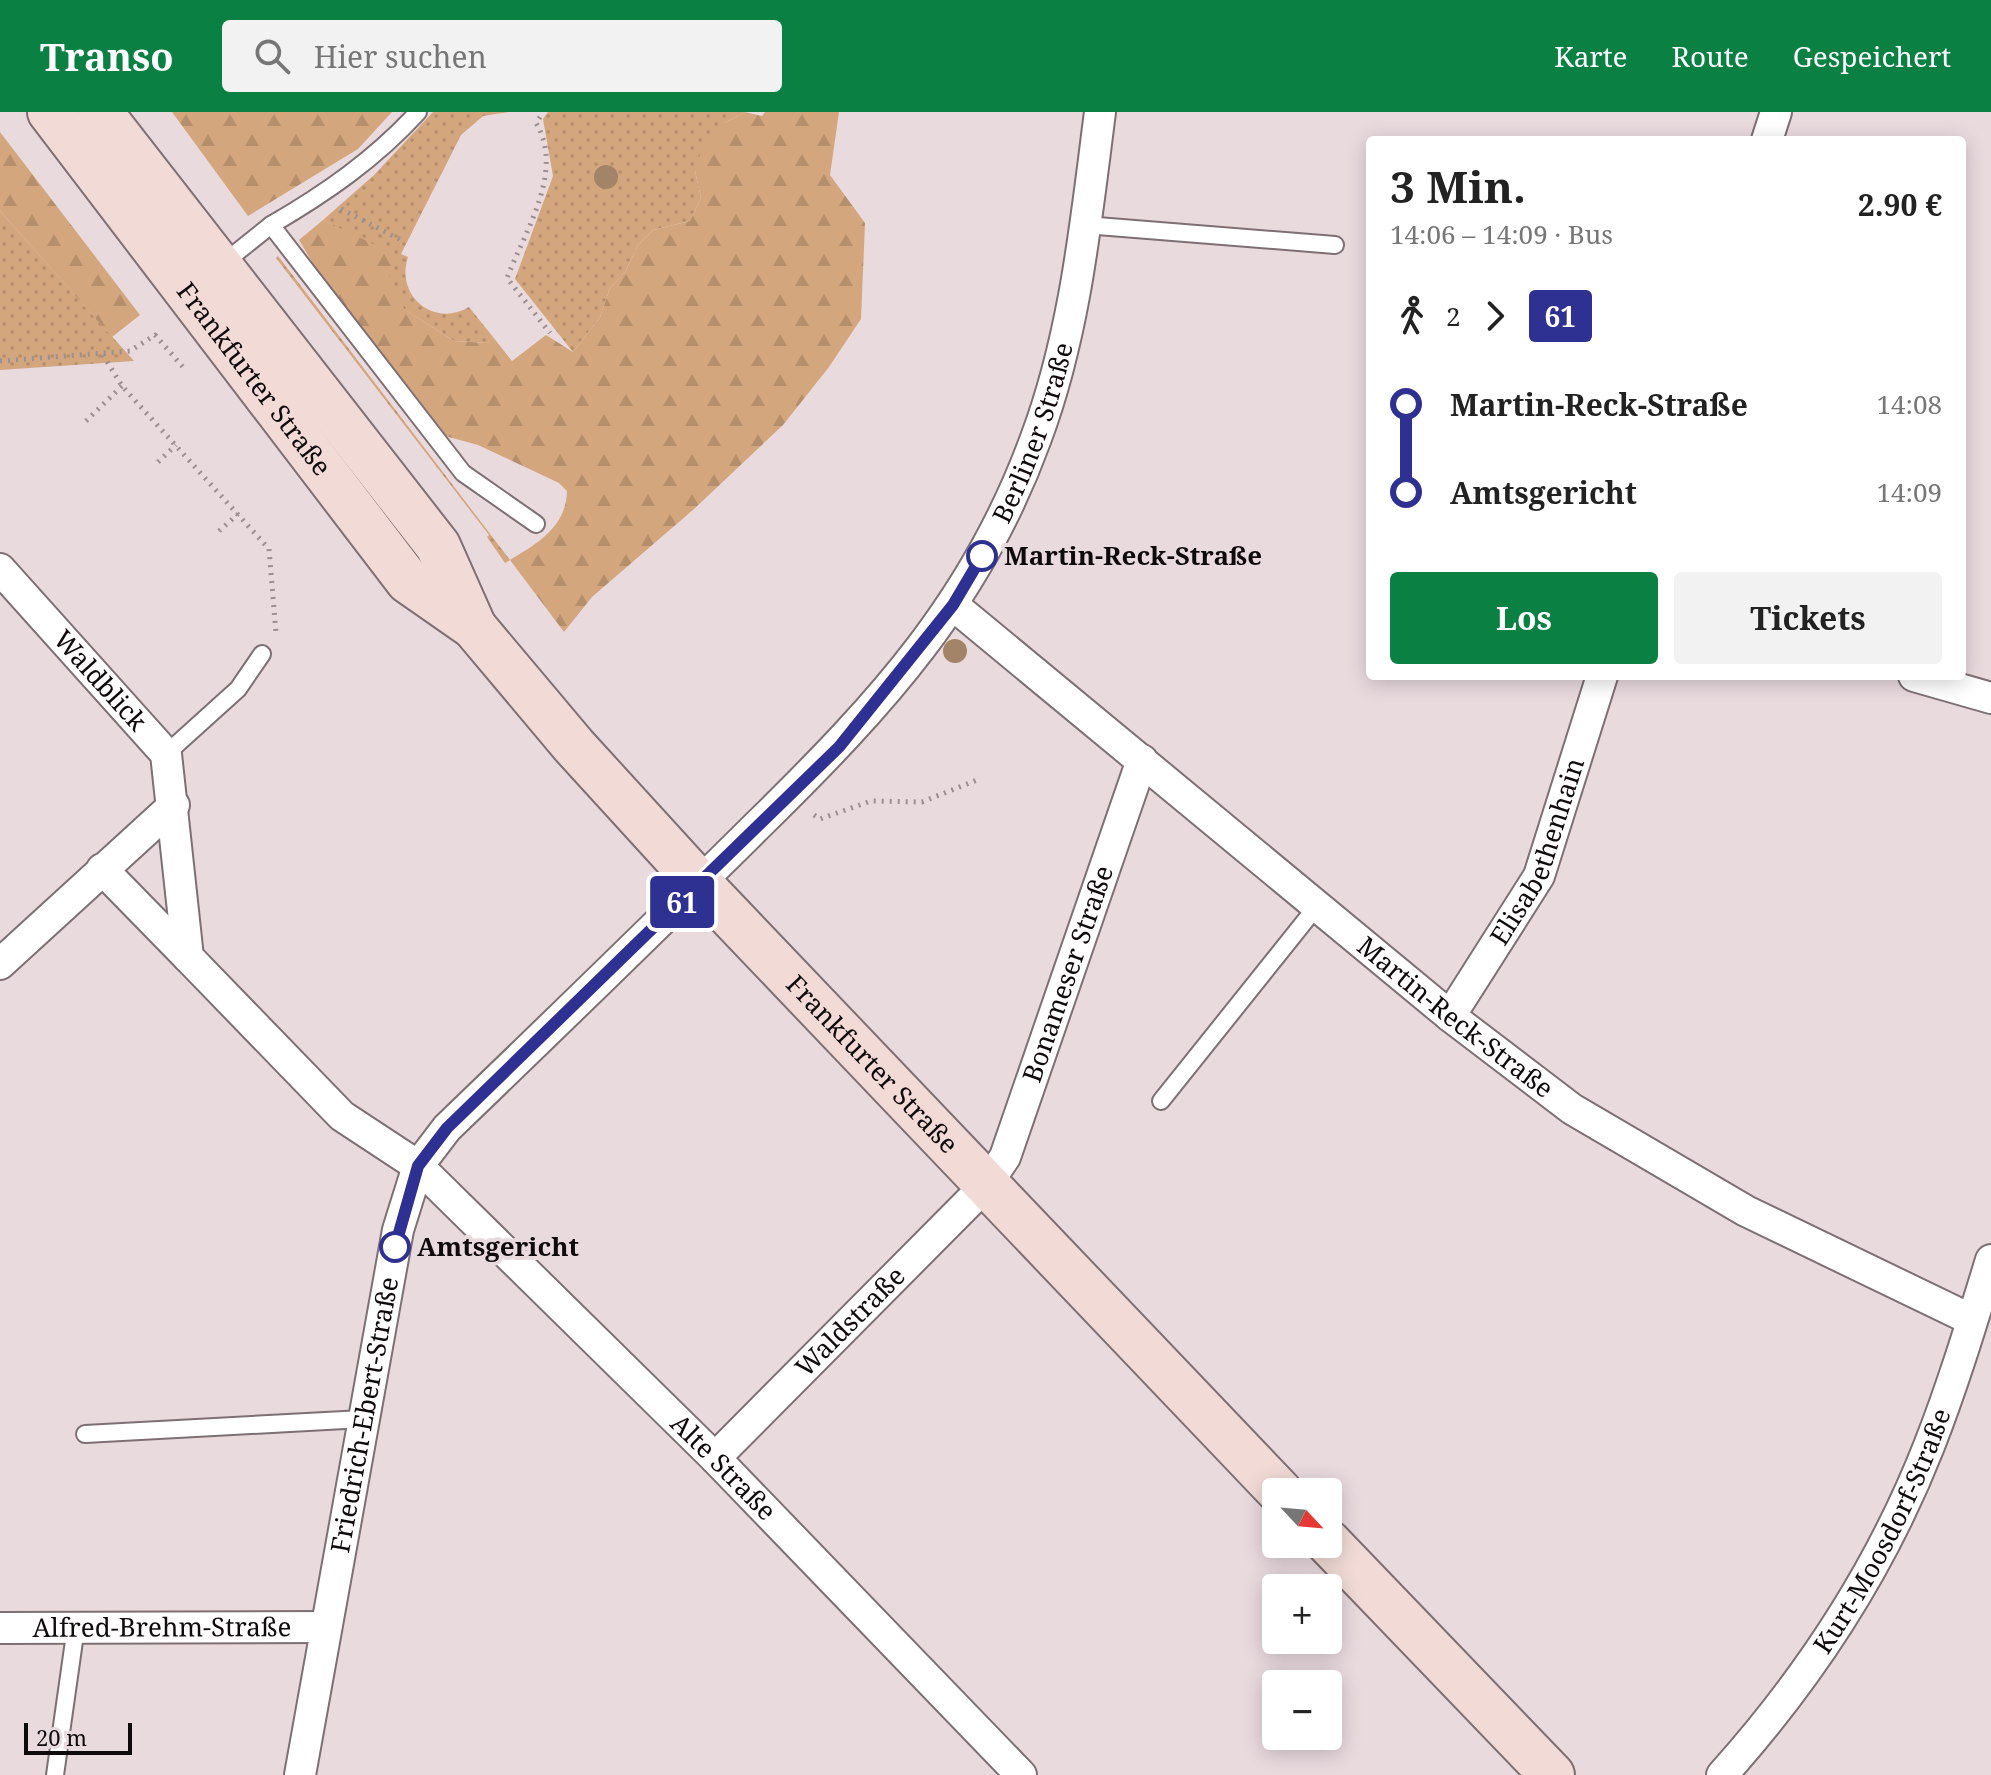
<!DOCTYPE html>
<html lang="de">
<meta charset="utf-8">
<style>
body{margin:0;font-family:"Noto Serif",serif;background:#f2f2f2;color:#222;height:100vh;display:flex;flex-direction:column;font-size:30px;white-space:nowrap}
*{box-sizing:border-box;margin:0}
p{font-size:26px;color:#767676}
.icon{flex:none;width:44px;height:44px;fill:none;stroke:currentColor;stroke-width:2;stroke-linecap:round;stroke-linejoin:round}
.map{position:relative;flex:1;overflow:hidden}
.drawer{position:absolute;left:1366px;top:24px;width:600px;height:544px;display:flex;flex-direction:column;background:#fff;border-radius:8px;box-shadow:0 4px 20px #0003}
.drawer>*{flex:none}
.badge{padding:0 16px;border-radius:6px;font-size:28px;line-height:52px}
.needle{width:52px;rotate:116deg}
.controls{position:absolute;left:1262px;top:1366px;display:grid;gap:16px}
.controls a{display:grid;place-items:center;width:80px;height:80px;border-radius:8px;background:#fff;box-shadow:0 4px 20px #0003;font-size:40px}
.scale{position:absolute;left:24px;bottom:20px;width:108px;box-sizing:border-box;padding-left:8px;border:4px solid #0f0a0c;border-top:0;font-size:22px;line-height:28px;white-space:nowrap;color:#0f0a0c;-webkit-text-stroke:6px #e9dade;paint-order:stroke}
.map>.badge{position:absolute;translate:-50% -50%;box-shadow:0 0 0 4px #fff}
.legs{display:flex;align-items:center;gap:12px;height:88px;padding:0 24px;font-size:26px}
.legs p{margin-inline-start:auto}
.headline{display:flex;align-items:center;justify-content:space-between;height:136px;padding:0 24px}
h1{font-size:44px;font-weight:700;line-height:60px}
.cta{display:flex;gap:16px;margin-top:auto;padding:16px 24px}
.cta a{flex:1;height:92px;border-radius:8px;background:#0b8043;color:#fff;font-size:32px;font-weight:700;line-height:92px;text-align:center}
.cta a+a{background:#f2f2f2;color:#222}
ul{padding:0 24px;list-style:none}
li{display:flex;align-items:center;gap:28px;height:88px;font-size:30px}
li i{display:grid;place-items:center;width:12px;height:100%;margin:0 10px;background:currentColor}
li i::after{content:'';width:20px;height:20px;margin:-10px;border:6px solid;border-radius:50%;background:#fff}
li p{margin-inline-start:auto}
li:first-child i{background:linear-gradient(#0000 50%,currentColor 0)}
li:last-child i{background:linear-gradient(currentColor 50%,#0000 0)}
header{display:flex;align-items:center;gap:48px;box-sizing:border-box;height:112px;padding:0 40px;background:#0b8043;color:#fff}
header strong{font-size:38px}
nav{display:flex;gap:44px;margin-inline-start:auto;font-size:28px}
.search{width:560px;height:72px;background:#f2f2f2;display:flex;align-items:center;gap:20px;box-sizing:border-box;padding:0 28px;border-radius:8px;color:#767676;font-size:30px}
.map>svg:first-child{display:block}
</style>
<header>
<strong>Transo</strong>
<div class="search"><svg class="icon" aria-label="search" viewBox="0 0 24 24"><circle cx="10" cy="10" r="6"/><path d="M15 15l6 6"/></svg>Hier suchen</div>
<nav><a>Karte</a><a>Route</a><a>Gespeichert</a></nav>
</header>
<div class="map">
<svg width="1991" height="1663" viewBox="0 0 1991 1663">
<defs>
<pattern id="grass-dots" width="8" height="8" patternUnits="userSpaceOnUse" patternTransform="scale(2)"><rect width="8" height="8" fill="#d4a67e"/><path d="M2 2h.1M6 6h.1" fill="none" stroke="#b58e6c" stroke-width="1.8" stroke-linecap="round"/></pattern>
<pattern id="forest-firs" width="22" height="20" patternUnits="userSpaceOnUse" patternTransform="scale(2)"><rect width="22" height="20" fill="#d4a67e"/><path d="M5 1l3.5 6h-7zM16 11l3.5 6h-7z" fill="#b58e6c"/></pattern>
</defs>
<rect width="100%" height="100%" fill="#e9dade"/>
<g fill="url(#grass-dots)">
<path d="M433 0H509L483 4 461 23 401 142 408 145C395 184 434 216 469 195L493 225 487 231 454 229 404 197 356 125 323 108 374 63Z"/>
<polygon points="548,0 745,0 726,10 695,59 701,86 690,109 653,118 638,133 625,160 610,176 600,205 573,240 515,167 553,64 543,7"/>
<polygon points="0,99 134,249 0,258"/>
<polygon points="278,144 510,448 505,451 487,425 489,423 276,146"/>
</g>
<g fill="url(#forest-firs)">
<polygon points="172,0 392,0 358,37 248,104"/>
<path d="M745 0 762 4 765 0H839L830 63 865 111 861 207 829 255 783 313 694 397 592 485 564 520 510 448C538 431 566 415 567 379L559 371 478 333 445 324 318 160 299 128 323 108 392 141 389 171 404 197 454 229 487 231 493 225 512 249 546 223 573 240 600 205 610 176 625 160 638 133 653 118 690 109 701 86 695 59 702 36 726 10Z"/>
<polygon points="0,20 140,203 112,225 0,99"/>
</g>
<g fill="none" stroke-linecap="round" stroke-linejoin="round">
<g stroke="#7d6f73" stroke-width="20">
<g id="service">
<path d="M271 113C326 81 375 47 418 0"/>
<polyline points="1085,113 1335,133"/>
<polyline points="221,153 271,113 463,361 536,412"/>
<polyline points="166,642 238,577 262,542"/>
<polyline points="1161,989 1317,794"/>
<polyline points="85,1322 363,1307"/>
<polyline points="55,1663 76,1515"/>
</g>
</g>
<g stroke="#7d6f73" stroke-width="34">
<g id="minor">
<polyline points="1767,28 1776,0"/>
<path id="s1" d="M0 457 166 642 188 845 342 1004 418 1054 715 1346 1021 1663"/>
<path id="s2" d="M953 493 1450 904 1572 997 1746 1099 1972 1208"/>
<polyline points="1914,564 1991,586"/>
<polyline points="102,757 188,845"/>
<polyline points="0,852 174,693"/>
<path id="s3" d="M1450 904 1539 764 1602 564"/>
<path id="s4" d="M715 1346 986 1073 1005 1045 1142 648"/>
<path id="s5" d="M0 1516 325 1515"/>
<path id="s6" d="M300 1663 398 1118 418 1054 447 1016C553 914 658 812 762 709 882 591 977 488 1036 326 1075 222 1086 109 1100 0"/>
<path id="s7" d="M1722 1663C1810 1565 1881 1456 1929 1334 1953 1273 1972 1210 1991 1148"/>
</g>
</g>
<g stroke="#7d6f73" stroke-width="48">
<g id="secondary">
<path id="s8" d="M50 0 408 469 474 515 574 634 700 772 1280 1380"/>
<polyline points="100,0 438,434 474,515"/>
<polyline points="1328,1430 1552,1663"/>
</g>
</g>
<g stroke="#9a8f92" stroke-width="5" stroke-dasharray="2 6" stroke-linecap="butt">
<path d="M540 5 536 11C565 59 525 119 507 166L550 221"/>
<polyline points="341,97 403,129"/>
<polyline points="103,243 122,274 269,437 276,521"/>
<polyline points="0,249 130,239 155,223 183,255"/>
<polyline points="86,309 122,274"/>
<polyline points="158,350 176,333"/>
<polyline points="219,419 238,402"/>
<polyline points="814,703 820,707 871,689 922,690 977,668"/>
</g>
<use href="#service" stroke="#fff" stroke-width="16"/>
<use href="#minor" stroke="#fff" stroke-width="30"/>
<use href="#secondary" stroke="#f2dbd7" stroke-width="44"/>
</g>
<g fill="#a48468">
<circle cx="606" cy="65" r="12"/>
<circle cx="955" cy="539" r="12"/>
</g>
<g fill="none" stroke-linecap="round" stroke-linejoin="round">
<g stroke="#fff" stroke-width="18">
<polyline id="line-1" points="395,1135 418,1054 447,1016 839,635 953,493 982,444"/>
</g>
<use href="#line-1" stroke="#2e3192" stroke-width="12"/>
</g>
<g fill="#fff" stroke="#2e3192" stroke-width="4">
<circle cx="982" cy="444" r="14"/>
<circle cx="395" cy="1135" r="14"/>
</g>
<g text-anchor="middle" stroke-width="8" stroke-linejoin="round" paint-order="stroke">
<g font-size="26" fill="#0f0a0c" stroke="#e9dade">
<text dy="9" stroke="none"><textPath href="#s8" startOffset="336">Frankfurter Straße</textPath></text>
<text dy="9" stroke="none"><textPath href="#s6" startOffset="1588">Berliner Straße</textPath></text>
<text dy="9" stroke="none"><textPath href="#s1" startOffset="150">Waldblick</textPath></text>
<text dy="9" stroke="none"><textPath href="#s3" startOffset="188">Elisabethenhain</textPath></text>
<text dy="9" stroke="none"><textPath href="#s4" startOffset="612">Bonameser Straße</textPath></text>
<text dy="9" stroke="none"><textPath href="#s2" startOffset="650">Martin-Reck-Straße</textPath></text>
<text dy="9" stroke="none"><textPath href="#s8" startOffset="1262">Frankfurter Straße</textPath></text>
<text dy="9" stroke="none"><textPath href="#s4" startOffset="192">Waldstraße</textPath></text>
<text dy="9" stroke="none"><textPath href="#s6" startOffset="366">Friedrich-Ebert-Straße</textPath></text>
<text dy="9" stroke="none"><textPath href="#s1" startOffset="1194">Alte Straße</textPath></text>
<text dy="9" stroke="none"><textPath href="#s7" startOffset="294">Kurt-Moosdorf-Straße</textPath></text>
<text dy="9" stroke="none"><textPath href="#s5" startOffset="162">Alfred-Brehm-Straße</textPath></text>
</g>
<g font-size="26" font-weight="bold" fill="#0f0a0c" stroke="#e9dade" text-anchor="start">
<text x="1004" y="453">Martin-Reck-Straße</text>
<text x="417" y="1144">Amtsgericht</text>
</g>
</g>
</svg>
<div class="controls">
<a><svg class="needle" viewBox="-14 -14 28 28"><path d="M0-13l5 13h-10z" fill="#e53935"/><path d="M0 13l5-13h-10z" fill="#767676"/></svg></a>
<a>+</a>
<a>−</a>
</div>
<div class="scale">20 m</div>
<b class="badge" style="left:682px;top:790px;background:#2e3192;color:#fff">61</b>
<section class="drawer">
<div class="headline"><div><h1>3 Min.</h1><p>14:06 – 14:09 · Bus</p></div><b>2.90 €</b></div>
<div class="legs"><svg class="icon" aria-label="walk" viewBox="0 0 24 24"><circle cx="13" cy="4" r="2"/><path d="M13 8l-2 6 4 7M11 14l-3 7M7 12l3-4h3l4 4"/></svg>2<svg class="icon" aria-label="forward" viewBox="0 0 24 24"><path d="M9 5l7 7-7 7"/></svg><b class="badge" style="background:#2e3192;color:#fff">61</b></div>
<ul>
<li><i style="color:#2e3192"></i><b>Martin-Reck-Straße</b><p>14:08</p></li>
<li><i style="color:#2e3192"></i><b>Amtsgericht</b><p>14:09</p></li>
</ul>
<div class="cta"><a>Los</a><a>Tickets</a></div>
</section>
</div>
